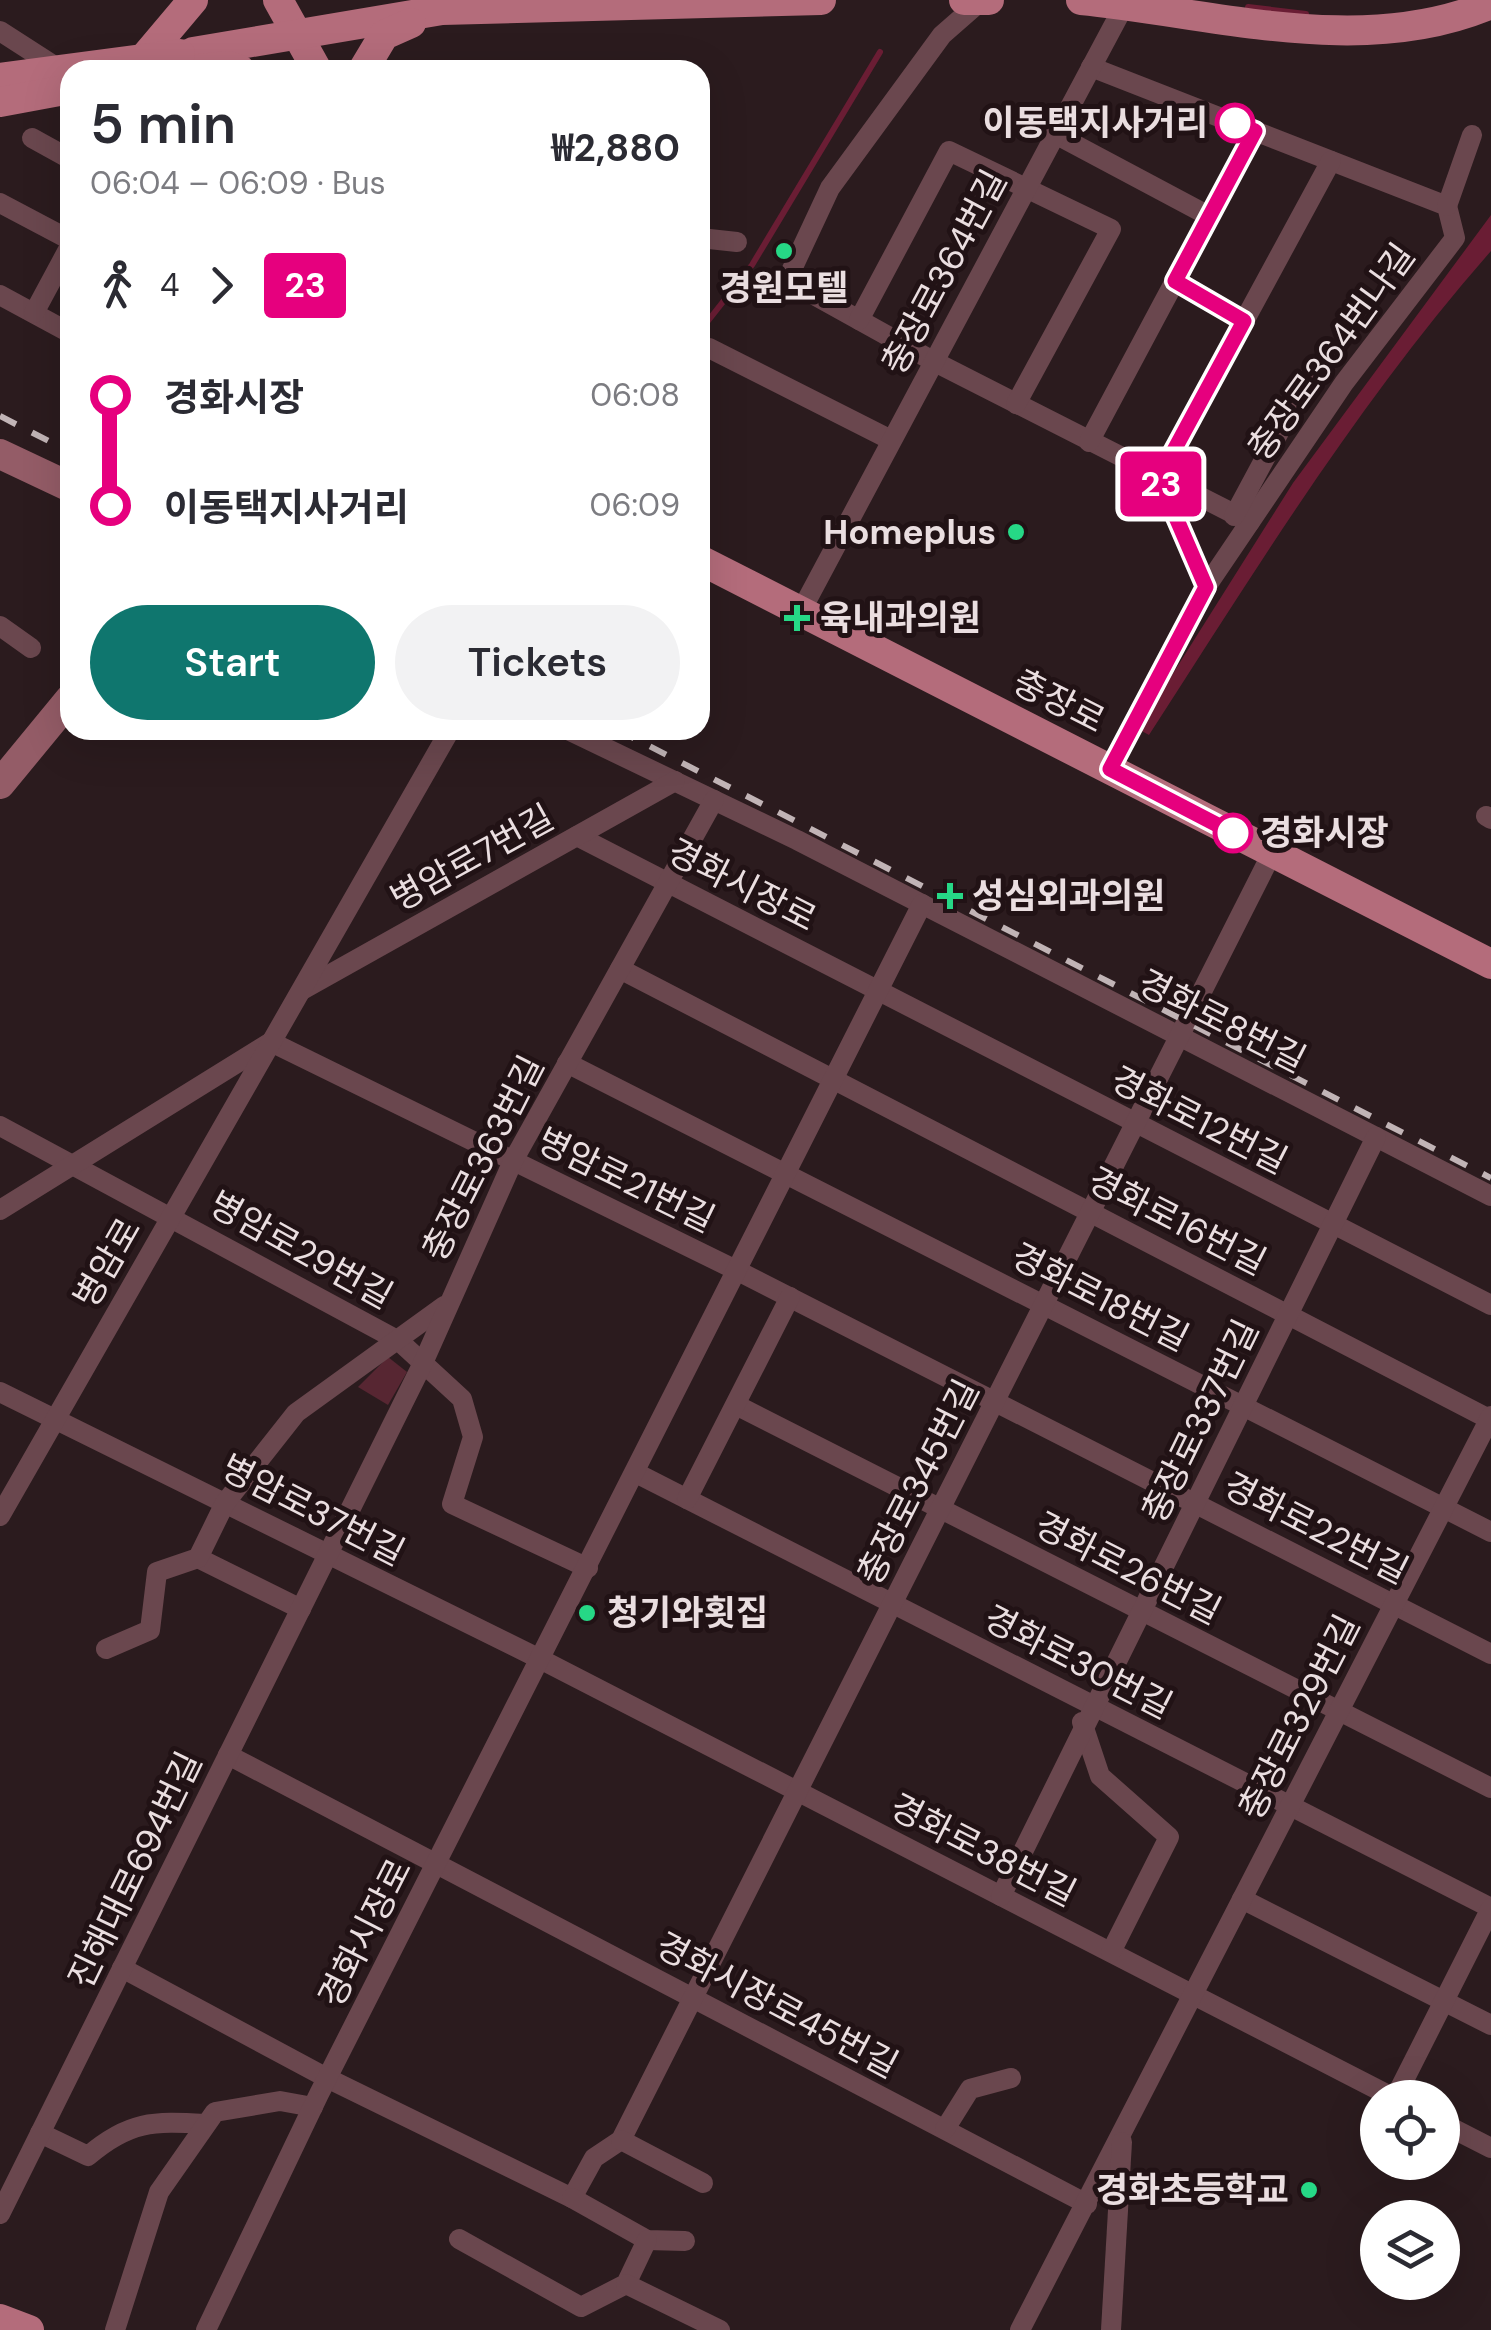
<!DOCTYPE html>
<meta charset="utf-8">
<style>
body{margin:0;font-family:"DM Sans","Noto Sans KR",sans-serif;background:#f2f2f3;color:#2b2b33;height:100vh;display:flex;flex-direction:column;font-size:38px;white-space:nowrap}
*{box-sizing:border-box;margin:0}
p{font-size:32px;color:#7c7c81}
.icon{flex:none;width:55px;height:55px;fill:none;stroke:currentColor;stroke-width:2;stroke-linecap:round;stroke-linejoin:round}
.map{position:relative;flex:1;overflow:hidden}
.side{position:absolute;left:60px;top:60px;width:650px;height:680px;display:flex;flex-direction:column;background:#fff;border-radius:30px;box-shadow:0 10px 40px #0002}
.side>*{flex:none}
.badge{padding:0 20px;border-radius:8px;font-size:35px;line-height:65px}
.controls{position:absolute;left:1360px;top:2080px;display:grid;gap:20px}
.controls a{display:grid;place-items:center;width:100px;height:100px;border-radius:50%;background:#fff;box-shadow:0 10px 40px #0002;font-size:50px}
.map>.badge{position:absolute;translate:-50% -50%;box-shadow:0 0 0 5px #fff}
.legs{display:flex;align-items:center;gap:15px;height:110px;padding:0 30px;font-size:32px}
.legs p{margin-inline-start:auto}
.head{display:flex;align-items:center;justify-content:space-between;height:170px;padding:0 30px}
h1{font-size:55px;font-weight:600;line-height:75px}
.action{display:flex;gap:20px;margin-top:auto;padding:20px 30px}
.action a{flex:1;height:115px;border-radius:60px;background:#0f766e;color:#fff;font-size:40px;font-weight:600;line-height:115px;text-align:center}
.action a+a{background:#f2f2f3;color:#2b2b33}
ul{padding:0 30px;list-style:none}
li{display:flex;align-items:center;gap:35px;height:110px;font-size:38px}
li i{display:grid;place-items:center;width:15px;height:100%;margin:0 12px;background:currentColor}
li i::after{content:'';width:25px;height:25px;margin:-12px;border:8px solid;border-radius:50%;background:#fff}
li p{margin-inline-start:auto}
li:first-child i{background:linear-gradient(#0000 50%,currentColor 0)}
li:last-child i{background:linear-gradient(currentColor 50%,#0000 0)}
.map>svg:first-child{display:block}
</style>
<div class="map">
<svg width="1491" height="2330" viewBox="0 0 1491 2330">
<rect width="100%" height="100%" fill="#2b1b1e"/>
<polygon fill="#572632" points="388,1357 407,1372 388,1405 358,1387"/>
<path fill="#6a1d34" d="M1491 215V251C1360 400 1256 569 1149 735L1138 729 1293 483Z"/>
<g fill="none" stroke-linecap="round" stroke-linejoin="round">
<g stroke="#6a1d34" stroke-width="6">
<polyline points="1248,7 1306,14"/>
<polyline points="700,331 752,265 880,52"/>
</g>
<g stroke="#6a474e" stroke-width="20">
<polyline points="982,0 942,35 830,188 787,280 933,361 1250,522"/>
<polyline points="0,31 59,69"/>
<polyline points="1091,67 1447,206 1455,238 1344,383 1206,587 1110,769"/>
<polyline points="1055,134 1209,216"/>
<polyline points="32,138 70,159"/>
<polyline points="0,203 70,240"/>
<polyline points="1447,206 1472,135"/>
<polyline points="700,238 737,242"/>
<polyline points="1175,281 1244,321"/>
<polyline points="0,295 70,333"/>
<polyline points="34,313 70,246"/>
<polyline points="859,320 949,151 1111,229 1016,404"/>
<polyline points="709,348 891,440"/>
<polyline points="1089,442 1255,131"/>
<polyline points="1234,516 1308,378"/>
<polyline points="1206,587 1159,478 1331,161"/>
<polyline points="801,611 1125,4"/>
<polyline points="0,626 31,648"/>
<polyline points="568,730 797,840 1491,1196"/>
<polyline points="1486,816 1491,819"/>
<polyline points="577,836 1491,1305"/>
<polyline points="620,969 1491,1420"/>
<polyline points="302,990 675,781"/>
<polyline points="567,1063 1491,1532"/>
<polyline points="0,1126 399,1341 462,1399 473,1437 452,1504 588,1568"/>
<polyline points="0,1210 271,1042 738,1271 1491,1654"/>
<polyline points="0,1392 542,1660 1394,2098"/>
<polyline points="736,1405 1491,1788"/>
<polyline points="636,1473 1491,1908"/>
<polyline points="687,1499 790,1297"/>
<polyline points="0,1516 450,730"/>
<polyline points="198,1558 301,1609"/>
<polyline points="106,1649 150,1630 157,1572 198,1558 225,1503 296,1413 444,1306"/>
<polyline points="1082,1722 1100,1776 1169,1837 1111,1952"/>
<polyline points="228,1755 1087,2204"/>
<polyline points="1001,1896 1376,1137"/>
<polyline points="1242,1899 1491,2025"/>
<polyline points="122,1968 327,2078 572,2198 594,2158 621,2140 1272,853"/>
<polyline points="1395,2098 1491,1908"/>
<polyline points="1442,2123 1491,2148"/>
<polyline points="945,2129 970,2089 1011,2078"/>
<path d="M40 2133 88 2156C129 2121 153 2121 205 2124"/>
<polyline points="621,2140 703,2183"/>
<polyline points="572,2198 647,2240 685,2241"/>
<polyline points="0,2214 423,1363 513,1161 714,800"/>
<polyline points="459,2239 581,2307 626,2284 647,2240"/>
<polyline points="626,2284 720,2330"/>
<polyline points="115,2330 159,2192 215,2112 280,2101 313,2107"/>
<polyline points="206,2330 319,2094 922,904"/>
<polyline points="1020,2330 1491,1416"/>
<polyline points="1111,2330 1122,2142"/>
</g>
<g stroke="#945c67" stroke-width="30">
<polyline points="0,454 70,487"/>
<polyline points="0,784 70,699"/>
</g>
<g stroke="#b46c7b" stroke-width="30">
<polyline points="278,0 317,70"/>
<polyline points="964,0 989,0"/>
<path d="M1081 0C1214 13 1363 59 1491 4"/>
<polyline points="145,57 193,0"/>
<polyline points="158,70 193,52 442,10 821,0"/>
<polyline points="191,70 228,66 240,70"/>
<polyline points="363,70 384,35 411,23"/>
<polyline points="0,78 180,54"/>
<polyline points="0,102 70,89"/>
<polyline points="700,560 1491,964"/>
<polyline points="0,2319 29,2330"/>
</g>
<g stroke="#c1b4b6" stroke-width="6" stroke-dasharray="18 18" stroke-linecap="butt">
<polyline points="0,416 70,452"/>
<polyline points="618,730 1491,1178"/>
</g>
</g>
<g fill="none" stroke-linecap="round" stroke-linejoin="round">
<g stroke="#fff" stroke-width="22">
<polyline id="line-1" points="1233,833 1110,769 1206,587 1159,478 1244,321 1175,281 1255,131 1235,123"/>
</g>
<use href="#line-1" stroke="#e6007e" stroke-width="15"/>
</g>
<g fill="#fff" stroke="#e6007e" stroke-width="5">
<circle cx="1235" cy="123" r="18"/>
<circle cx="1233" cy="833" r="18"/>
</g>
<g fill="#26d886" stroke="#211215" stroke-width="4">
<circle cx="784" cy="251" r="10"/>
<circle cx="1016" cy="532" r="10"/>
<path d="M792 603h10v10h10v10h-10v10h-10v-10h-10v-10h10z"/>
<path d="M945 881h10v10h10v10h-10v10h-10v-10h-10v-10h10z"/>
<circle cx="587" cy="1613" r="10"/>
<circle cx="1309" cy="2190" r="10"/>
</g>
<g text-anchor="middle" stroke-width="10" stroke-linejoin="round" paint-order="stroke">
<g font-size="35" font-weight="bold" fill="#eadee0" stroke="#211215" text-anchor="end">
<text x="1208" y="135">이동택지사거리</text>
<text x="1260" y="845" text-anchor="start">경화시장</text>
</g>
<g font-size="35" fill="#eadee0" stroke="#211215">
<text transform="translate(944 272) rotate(-62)" y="12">충장로364번길</text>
<text transform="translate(1331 352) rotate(-54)" y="12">충장로364번나길</text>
<text transform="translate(1059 701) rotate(27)" y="12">충장로</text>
<text transform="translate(472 858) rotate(-29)" y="12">병암로7번길</text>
<text transform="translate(742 885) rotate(27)" y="12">경화시장로</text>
<text transform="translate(1222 1021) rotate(27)" y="12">경화로8번길</text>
<text transform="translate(1199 1120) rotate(27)" y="12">경화로12번길</text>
<text transform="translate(483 1158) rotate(-63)" y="12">충장로363번길</text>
<text transform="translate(626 1180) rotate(26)" y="12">병암로21번길</text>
<text transform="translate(1177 1221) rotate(27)" y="12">경화로16번길</text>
<text transform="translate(301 1250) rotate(29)" y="12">병암로29번길</text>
<text transform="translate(107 1263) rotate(-60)" y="12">병암로</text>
<text transform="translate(1100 1297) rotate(27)" y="12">경화로18번길</text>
<text transform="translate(1200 1421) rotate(-64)" y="12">충장로337번길</text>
<text transform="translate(918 1482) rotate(-63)" y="12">충장로345번길</text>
<text transform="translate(313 1510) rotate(27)" y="12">병암로37번길</text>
<text transform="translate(1316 1528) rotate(27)" y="12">경화로22번길</text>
<text transform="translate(1128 1568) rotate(27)" y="12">경화로26번길</text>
<text transform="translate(1078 1662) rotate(27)" y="12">경화로30번길</text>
<text transform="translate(1299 1717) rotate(-63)" y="12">충장로329번길</text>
<text transform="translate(983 1850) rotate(27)" y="12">경화로38번길</text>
<text transform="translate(135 1870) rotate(-64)" y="12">진해대로694번길</text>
<text transform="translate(365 1933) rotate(-63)" y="12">경화시장로</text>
<text transform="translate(777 2005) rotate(28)" y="12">경화시장로45번길</text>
</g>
<g font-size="35" font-weight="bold" fill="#eadee0" stroke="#211215" text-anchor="start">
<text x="784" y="300" text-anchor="middle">경원모텔</text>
<text x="996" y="544" text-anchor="end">Homeplus</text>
<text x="820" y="630">육내과의원</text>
<text x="972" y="908">성심외과의원</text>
<text x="607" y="1625">청기와횟집</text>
<text x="1289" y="2202" text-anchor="end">경화초등학교</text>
</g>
</g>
</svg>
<div class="controls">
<a><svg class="icon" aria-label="locate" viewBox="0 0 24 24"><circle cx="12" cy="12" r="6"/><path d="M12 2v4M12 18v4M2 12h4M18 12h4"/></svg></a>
<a><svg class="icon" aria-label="layers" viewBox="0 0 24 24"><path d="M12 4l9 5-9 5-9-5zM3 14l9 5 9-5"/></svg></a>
</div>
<b class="badge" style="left:1161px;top:484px;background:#e6007e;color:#fff">23</b>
<section class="side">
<div class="head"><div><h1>5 min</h1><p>06:04 – 06:09 · Bus</p></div><b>₩2,880</b></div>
<div class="legs"><svg class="icon" aria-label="walk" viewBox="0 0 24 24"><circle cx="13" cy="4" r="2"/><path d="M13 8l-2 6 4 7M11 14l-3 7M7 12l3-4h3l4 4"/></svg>4<svg class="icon" aria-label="forward" viewBox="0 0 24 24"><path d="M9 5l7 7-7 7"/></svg><b class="badge" style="background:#e6007e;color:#fff">23</b></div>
<ul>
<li><i style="color:#e6007e"></i><b>경화시장</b><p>06:08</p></li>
<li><i style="color:#e6007e"></i><b>이동택지사거리</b><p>06:09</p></li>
</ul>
<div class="action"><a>Start</a><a>Tickets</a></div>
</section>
</div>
